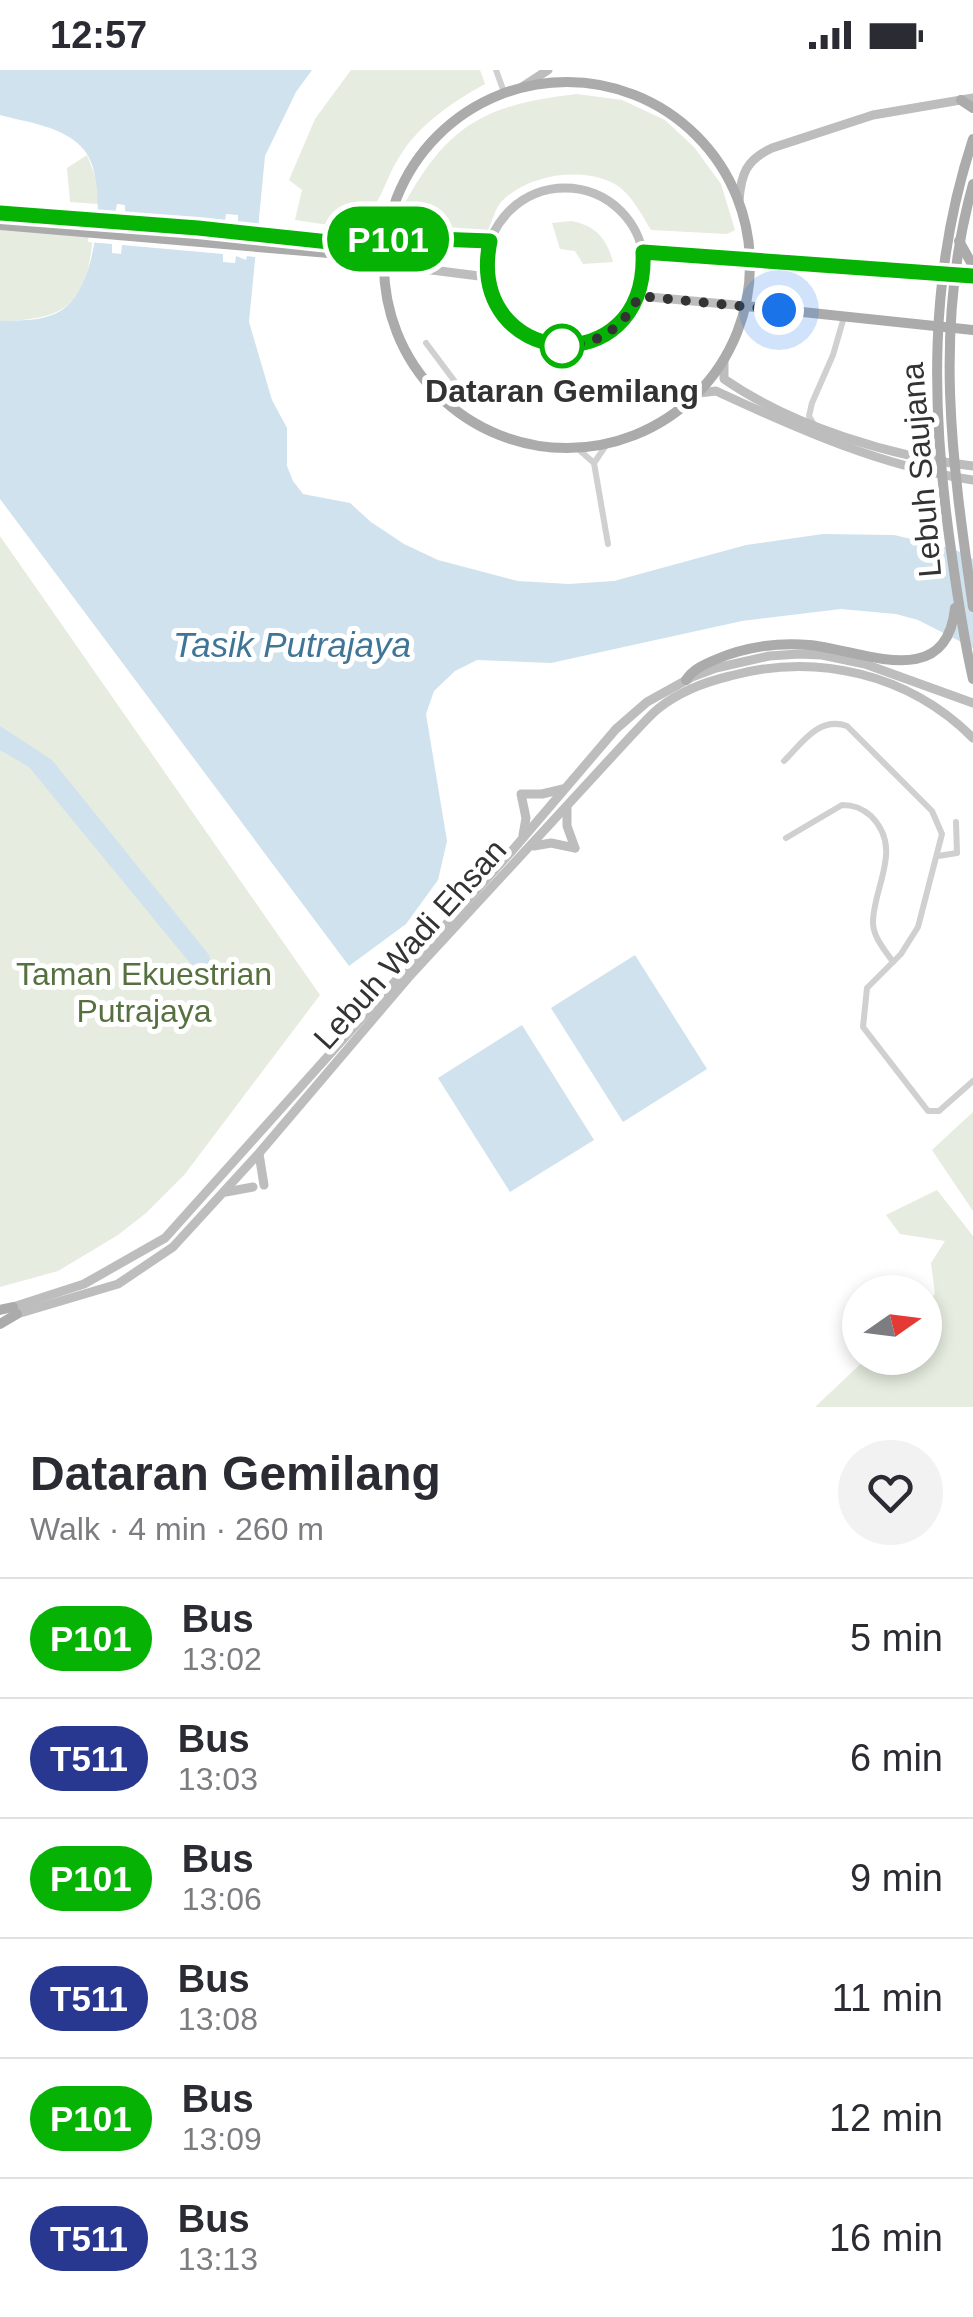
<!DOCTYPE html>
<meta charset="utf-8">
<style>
body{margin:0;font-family:Arial,sans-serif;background:#f2f2f3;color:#2b2b33;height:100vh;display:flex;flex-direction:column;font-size:38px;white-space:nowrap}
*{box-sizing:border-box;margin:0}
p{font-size:32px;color:#7c7c81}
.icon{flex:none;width:55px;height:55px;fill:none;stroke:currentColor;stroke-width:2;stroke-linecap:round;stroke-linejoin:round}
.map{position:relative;height:1337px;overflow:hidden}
.sheet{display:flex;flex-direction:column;background:#fff;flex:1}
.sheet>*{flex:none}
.badge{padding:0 20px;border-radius:32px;font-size:35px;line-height:65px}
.needle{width:65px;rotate:76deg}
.controls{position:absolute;left:842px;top:1205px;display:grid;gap:20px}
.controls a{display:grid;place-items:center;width:100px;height:100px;border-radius:50%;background:#fff;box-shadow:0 5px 15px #0003;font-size:50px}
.you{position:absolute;width:50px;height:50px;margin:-25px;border:8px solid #fff;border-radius:50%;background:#1a73e8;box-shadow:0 0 0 15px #1a73e833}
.map>.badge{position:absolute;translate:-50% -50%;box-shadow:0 0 0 5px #fff}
.round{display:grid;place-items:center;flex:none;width:105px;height:105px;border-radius:52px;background:#f2f2f3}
.overview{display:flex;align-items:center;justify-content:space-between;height:170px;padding:0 30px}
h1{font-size:48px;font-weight:600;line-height:75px}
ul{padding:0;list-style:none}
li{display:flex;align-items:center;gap:30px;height:120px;padding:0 30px;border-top:2px solid #e1e1e2}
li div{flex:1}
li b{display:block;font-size:38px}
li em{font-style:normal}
li .badge{min-width:110px;font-weight:700;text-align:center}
.status{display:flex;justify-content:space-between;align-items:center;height:70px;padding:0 50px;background:#fff;direction:ltr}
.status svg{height:28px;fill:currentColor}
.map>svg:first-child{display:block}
</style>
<div class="status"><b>12:57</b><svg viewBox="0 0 49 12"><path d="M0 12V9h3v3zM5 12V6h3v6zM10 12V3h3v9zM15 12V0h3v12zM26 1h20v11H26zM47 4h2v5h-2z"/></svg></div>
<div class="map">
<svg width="973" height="1337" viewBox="0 0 973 1337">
<rect width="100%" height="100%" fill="#fff"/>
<g fill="#e6ecdf">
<path d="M351 0H480L485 14C452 32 417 56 398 89 384 111 381 139 356 152 341 159 311 152 295 150L302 120 289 110 315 49Z"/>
<path d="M577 24 622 30 665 50 694 77 721 114 735 160 727 164 651 160C641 143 629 120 611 112 578 97 527 105 501 132 495 139 492 152 488 160L406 154 398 146C444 58 479 35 577 24Z"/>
<polygon points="87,85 99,116 98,134 70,132 67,98"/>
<path d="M571 151C595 155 607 169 613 192L583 194 575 181 560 179 552 153Z"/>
<path d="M0 156 93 165C87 234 67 250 0 251Z"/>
<polygon points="0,466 320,925 185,1104 146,1143 118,1165 58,1201 0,1217"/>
<polygon points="973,1042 973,1141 932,1080"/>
<polygon points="937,1120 973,1166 973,1337 815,1337 867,1288 925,1288 925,1233 935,1224 931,1193 945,1171 900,1164 886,1145"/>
</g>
<g fill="#cfe2ee">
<path d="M0 0H312L296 22 265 86 249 252 272 330 287 358V396L293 411 303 424 350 433 371 452 404 474 438 490 518 511 569 514 614 511 746 475 823 464 894 465 954 479 973 489V578L918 550 896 544 841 539 742 551 551 593 477 590 455 601 434 621 426 644 447 771 438 810 406 854 349 896 0 429V251C23 250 49 252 67 236 97 211 109 112 85 81 65 56 29 53 0 45Z"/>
<polygon points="0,656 52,690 209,885 211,894 203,901 195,899 29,697 0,680"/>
<polygon points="635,885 707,999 623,1052 551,938"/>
<polygon points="522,955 594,1070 510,1122 438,1008"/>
</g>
<polygon fill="#fff" points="117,134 125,135 125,143 225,152 226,144 238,145 238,152 264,154 262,188 247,186 246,190 236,186 235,193 223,192 223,184 122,175 121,184 112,183 112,174 88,172 92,141 115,143"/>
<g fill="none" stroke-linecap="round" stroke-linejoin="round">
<g stroke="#d0d0d0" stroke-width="6">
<polyline points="496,0 504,22"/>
<polyline points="426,273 459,317"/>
<polyline points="813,353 809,346 812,333 833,285 844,247"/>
<polyline points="577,378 594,393 608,474"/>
<polyline points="594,393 607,374"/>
<path d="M784 691C802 673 819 646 847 656L932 741 942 764 918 857 901 884 867 918 863 957 928 1041H939L973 1011"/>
<path d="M786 768 842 735C854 735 862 738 871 746 903 778 875 813 873 850 872 866 884 879 893 892"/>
<polyline points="938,786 957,783 956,752"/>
</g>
<g stroke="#bdbdbd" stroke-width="9">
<polyline points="522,17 548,0"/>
<circle cx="565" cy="197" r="79"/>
<path d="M739 131C741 104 746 90 772 78L873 45 973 28"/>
<polyline points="386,169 490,171"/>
<polyline points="643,181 747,188"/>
<polyline points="384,194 487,207"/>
<polyline points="639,226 746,236"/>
<path d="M724 290V309C792 356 892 387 973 396"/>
<path d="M699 323 716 321C798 359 883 397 973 410"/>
<polyline points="567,737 567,756 575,778"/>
<polyline points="523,765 526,748 521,724 542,724 563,719"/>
<polyline points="534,776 551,773 575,778"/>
<polyline points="259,1084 264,1115"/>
<polyline points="226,1122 253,1117"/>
<polyline points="13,1237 84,1214 165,1168 511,782 616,659 647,632 692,607 716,598 769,586 799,584 822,585 865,594 973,633"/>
<path d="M17 1244 118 1214 173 1177 260 1082 408 908 632 665C641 656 649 646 659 638 679 622 705 612 730 606 817 582 909 604 973 668"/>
</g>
<g stroke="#ababab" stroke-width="10">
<circle cx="567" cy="195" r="183"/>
<polyline points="961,30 973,38"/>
<path d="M973 69C928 205 931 340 951 480 957 523 963 566 973 609"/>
<path d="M973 114C933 258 952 392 973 537"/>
<polyline points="0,143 198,158 348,174 386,169"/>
<polyline points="0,155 352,185 384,194"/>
<polyline points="360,168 383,157 389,146"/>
<polyline points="959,171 973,196"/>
<polyline points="747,188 973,206"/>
<polyline points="746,236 973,260"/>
<path d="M686 610C693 599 705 594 717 589 745 577 779 572 809 575 862 580 946 623 955 538"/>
<polyline points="0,1240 13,1237"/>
<polyline points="0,1254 17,1244"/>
</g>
</g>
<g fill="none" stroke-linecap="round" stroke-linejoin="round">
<g stroke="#fff" stroke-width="22">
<path id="line" d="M0 143 198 158 348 174 409 168 490 171C464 299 649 316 643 182L973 206"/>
</g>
<use href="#line" stroke="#06b304" stroke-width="15"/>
<path stroke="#333" stroke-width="10" stroke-dasharray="0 18" d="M562 276C598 275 623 258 639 226L779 240"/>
</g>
<circle fill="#fff" stroke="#06b304" stroke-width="5" cx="562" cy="276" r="20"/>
<g text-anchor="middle" stroke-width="10" stroke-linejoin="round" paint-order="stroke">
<g font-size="32" font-weight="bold" fill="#333" stroke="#fff">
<text x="562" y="332">Dataran Gemilang</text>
</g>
<g font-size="32" fill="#333" stroke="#fff">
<text transform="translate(921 400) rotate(-95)" y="11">Lebuh Saujana</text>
<text transform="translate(410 874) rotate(-48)" y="11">Lebuh Wadi Ehsan</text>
</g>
<g font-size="32" fill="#56703f" stroke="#fff">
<text x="144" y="915">Taman Ekuestrian<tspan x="144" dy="37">Putrajaya</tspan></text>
</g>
<g font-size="35" font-style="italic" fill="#3f7597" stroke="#fff">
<text x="292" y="587">Tasik Putrajaya</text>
</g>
</g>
</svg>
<div class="controls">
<a><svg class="needle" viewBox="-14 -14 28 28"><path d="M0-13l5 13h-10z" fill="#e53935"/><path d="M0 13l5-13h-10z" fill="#7c7c81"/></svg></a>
</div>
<div class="you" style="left:779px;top:240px"></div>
<b class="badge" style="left:388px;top:169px;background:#06b304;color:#fff">P101</b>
</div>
<section class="sheet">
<div class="overview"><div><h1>Dataran Gemilang</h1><p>Walk · 4 min · 260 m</p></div><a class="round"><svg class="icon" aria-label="heart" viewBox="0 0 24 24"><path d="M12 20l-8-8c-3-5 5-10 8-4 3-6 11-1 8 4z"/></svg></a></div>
<ul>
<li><span class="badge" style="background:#06b304;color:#fff">P101</span><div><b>Bus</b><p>13:02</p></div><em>5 min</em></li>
<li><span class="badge" style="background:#283890;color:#fff">T511</span><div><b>Bus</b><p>13:03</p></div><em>6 min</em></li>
<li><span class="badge" style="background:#06b304;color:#fff">P101</span><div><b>Bus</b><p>13:06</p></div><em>9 min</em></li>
<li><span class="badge" style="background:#283890;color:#fff">T511</span><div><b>Bus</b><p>13:08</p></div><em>11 min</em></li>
<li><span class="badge" style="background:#06b304;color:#fff">P101</span><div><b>Bus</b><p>13:09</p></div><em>12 min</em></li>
<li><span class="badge" style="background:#283890;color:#fff">T511</span><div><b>Bus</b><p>13:13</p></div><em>16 min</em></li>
</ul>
</section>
